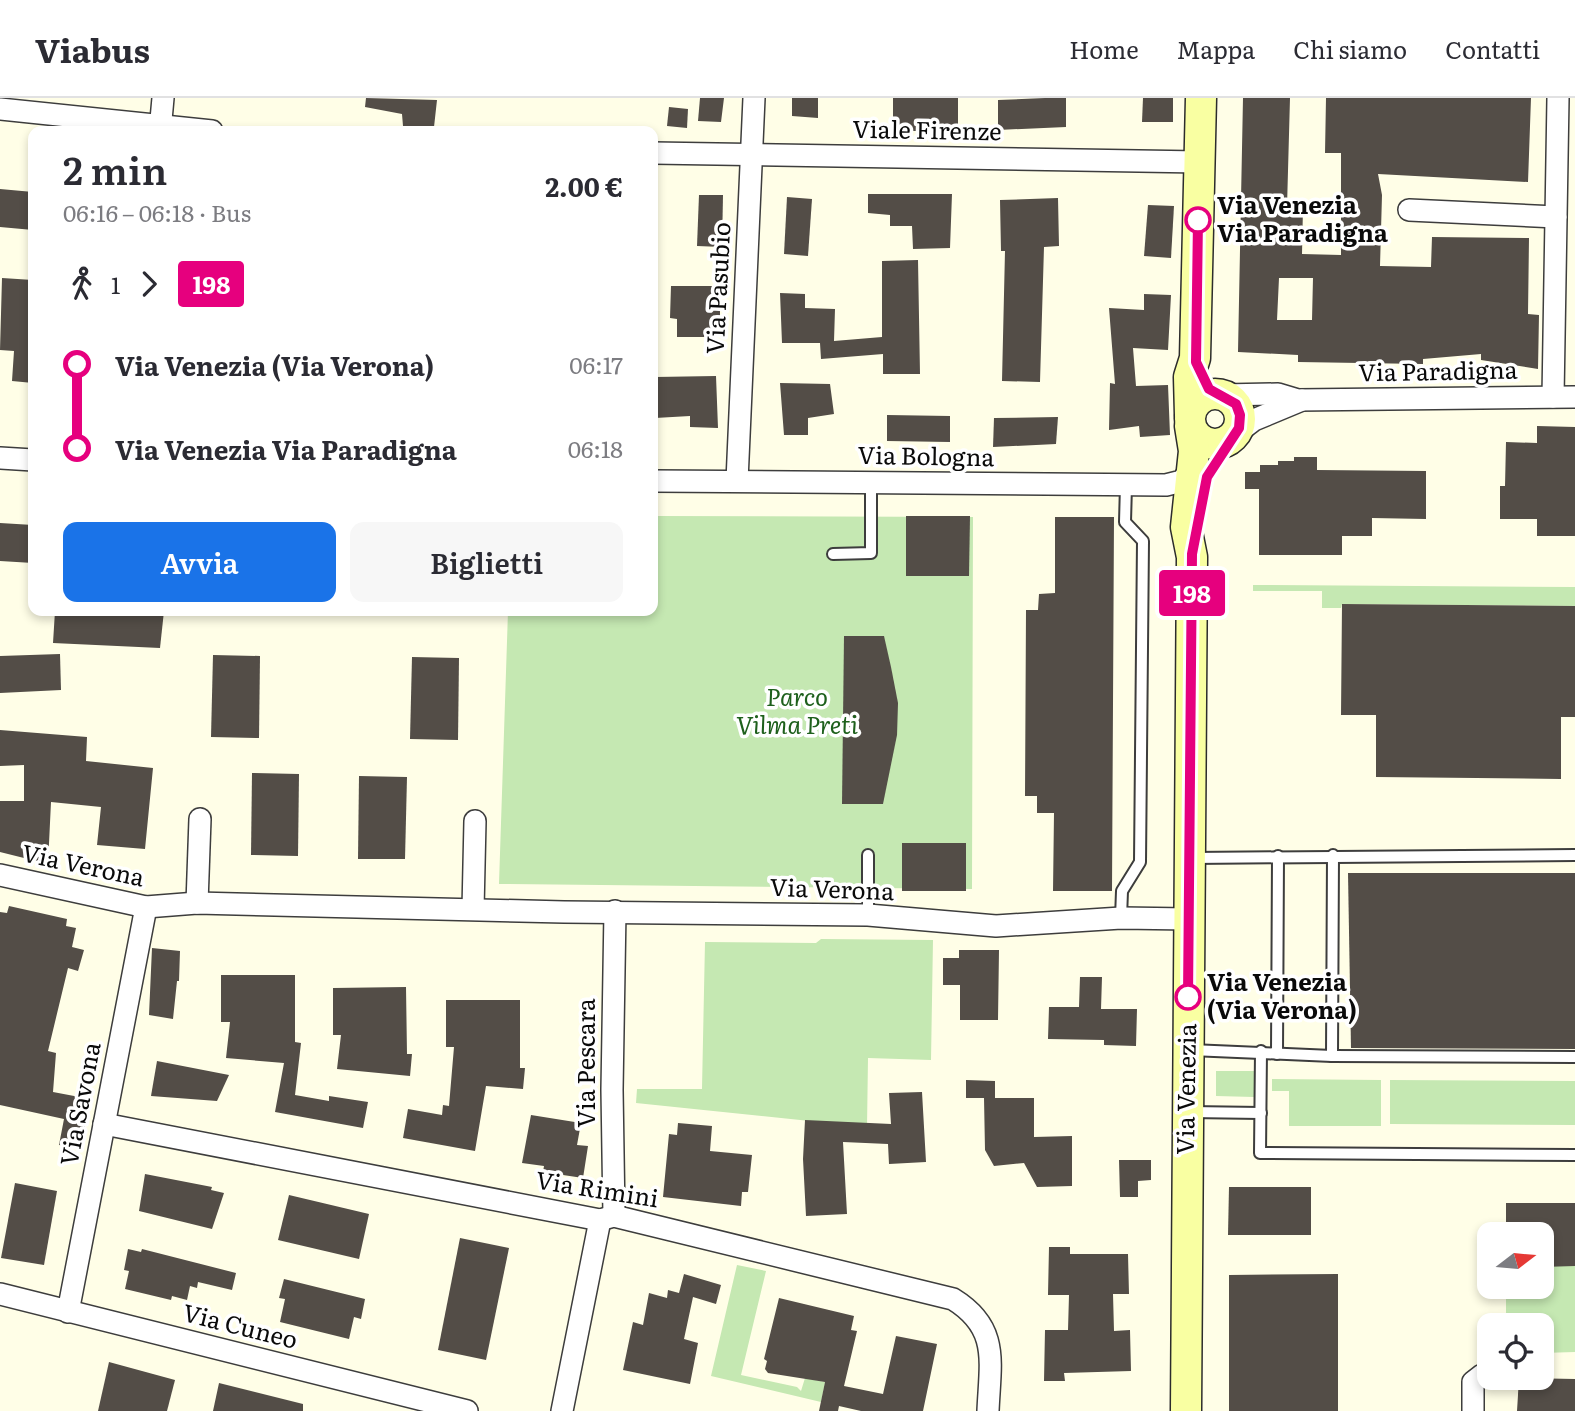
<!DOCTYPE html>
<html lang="it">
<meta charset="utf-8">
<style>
body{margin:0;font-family:Literata,serif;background:#f7f7f7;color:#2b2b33;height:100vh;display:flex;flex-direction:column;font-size:26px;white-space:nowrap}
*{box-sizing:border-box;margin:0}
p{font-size:23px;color:#7c7c81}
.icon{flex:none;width:38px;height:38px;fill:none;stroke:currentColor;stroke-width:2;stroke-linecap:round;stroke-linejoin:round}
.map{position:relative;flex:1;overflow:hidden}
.details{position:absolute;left:28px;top:28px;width:630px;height:490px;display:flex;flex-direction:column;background:#fff;border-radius:14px;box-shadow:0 4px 10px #0003}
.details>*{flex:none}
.badge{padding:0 14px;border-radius:5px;font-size:24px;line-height:46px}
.needle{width:46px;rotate:74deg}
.tools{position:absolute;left:1477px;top:1124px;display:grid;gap:14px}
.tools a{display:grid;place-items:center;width:77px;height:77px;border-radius:14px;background:#fff;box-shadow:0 4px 10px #0003;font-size:35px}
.map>.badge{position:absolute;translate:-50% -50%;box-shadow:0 0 0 4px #fff}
.legs{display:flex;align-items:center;gap:10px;height:77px;padding:0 35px;font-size:23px}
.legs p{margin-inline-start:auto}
.headline{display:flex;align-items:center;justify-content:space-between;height:119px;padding:0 35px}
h1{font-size:38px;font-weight:600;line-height:52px}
.primary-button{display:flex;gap:14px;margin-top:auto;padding:14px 35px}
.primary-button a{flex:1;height:80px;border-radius:14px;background:#1a73e8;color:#fff;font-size:28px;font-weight:600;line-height:80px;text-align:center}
.primary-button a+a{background:#f7f7f7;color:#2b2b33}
ul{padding:0 35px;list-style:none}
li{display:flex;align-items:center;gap:24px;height:84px;font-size:26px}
li i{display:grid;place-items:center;width:10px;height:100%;margin:0 9px;background:currentColor}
li i::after{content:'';width:18px;height:18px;margin:-9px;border:5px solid;border-radius:50%;background:#fff}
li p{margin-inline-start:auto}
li:first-child i{background:linear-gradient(#0000 50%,currentColor 0)}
li:last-child i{background:linear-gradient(currentColor 50%,#0000 0)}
header{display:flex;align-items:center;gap:42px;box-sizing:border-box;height:98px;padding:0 35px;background:#fff;border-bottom:2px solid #e1e1e2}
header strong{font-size:33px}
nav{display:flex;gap:38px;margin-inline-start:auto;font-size:24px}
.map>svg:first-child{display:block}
</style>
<header>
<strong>Viabus</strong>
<nav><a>Home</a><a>Mappa</a><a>Chi siamo</a><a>Contatti</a></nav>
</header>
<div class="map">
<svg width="1575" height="1313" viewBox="0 0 1575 1313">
<rect width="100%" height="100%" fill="#fffee7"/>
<g fill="#c5e8b2">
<polygon points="653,418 973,419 972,791 499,786 508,513 653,513"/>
<polygon points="1253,487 1575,489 1575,508 1342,506 1341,510 1322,510 1322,493 1253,493"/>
<polygon points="821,841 933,842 931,962 868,960 867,1029 636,1005 637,991 702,991 705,844 816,845"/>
<polygon points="1216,973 1255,973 1254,999 1216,998"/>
<polygon points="1272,981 1381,982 1381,1028 1289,1028 1289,993 1272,993"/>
<polygon points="1390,982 1575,983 1575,1027 1390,1026"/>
<polygon points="737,1167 766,1173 741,1277 797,1289 801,1293 805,1280 825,1284 821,1304 711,1278"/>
<polygon points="1542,1167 1575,1168 1575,1254 1542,1255 1542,1227 1506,1227 1506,1188 1542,1188"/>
</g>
<g fill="#534d47" fill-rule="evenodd">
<polygon points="366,0 437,2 434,29 403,28 402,16 365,9"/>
<polygon points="700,0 724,0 721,24 698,23"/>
<polygon points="792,0 818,0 818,20 792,18"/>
<rect x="893" y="0" width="65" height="33"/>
<polygon points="1045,0 1066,0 1066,29 998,32 998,2"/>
<polygon points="1143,0 1173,0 1173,24 1142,24"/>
<path d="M1243 0H1290L1287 109H1303L1302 156 1341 157V55H1325L1326 0H1531L1528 84 1378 76 1382 97 1380 168 1431 169 1432 139 1529 140 1528 216 1539 217 1538 271 1481 262V256L1423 261V266L1298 264V257L1238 254ZM1279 180H1313L1312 222H1277Z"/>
<polygon points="669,9 688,11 687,30 667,28"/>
<polygon points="0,91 33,94 33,132 0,129"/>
<polygon points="868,96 952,96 950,150 913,151 912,128 890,128 890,117 868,115"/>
<polygon points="699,97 723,97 722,149 697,148"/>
<polygon points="787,99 812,101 808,158 784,156"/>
<polygon points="1058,100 1059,148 1044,149 1040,284 1002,283 1005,153 1001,153 1000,102"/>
<polygon points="1148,107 1174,108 1171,160 1144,158"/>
<polygon points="918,162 920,276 883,276 883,256 821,261 820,245 782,245 780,195 805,196 805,210 835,211 834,243 882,239 882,163"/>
<polygon points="2,180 33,182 33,285 12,283 14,253 0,252"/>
<polygon points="671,188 720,188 720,239 677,239 677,221 670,220"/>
<polygon points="1144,196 1171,197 1168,252 1133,250 1136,288 1168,287 1170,337 1140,339 1139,328 1109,332 1110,285 1115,286 1109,210 1144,212"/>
<polygon points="716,278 718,330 690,329 690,318 655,320 655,279"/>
<polygon points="780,285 830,286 834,316 808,320 808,337 784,337"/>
<polygon points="887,317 950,318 950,344 887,343"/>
<polygon points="1058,319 1056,346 993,349 994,320"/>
<polygon points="1537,328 1575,329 1575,438 1537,438 1537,421 1500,421 1500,388 1505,388 1506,344 1537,345"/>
<polygon points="1294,359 1317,359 1317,372 1426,373 1426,421 1372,420 1372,438 1342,438 1342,457 1259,457 1259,391 1245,391 1245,374 1260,374 1260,367 1278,367 1278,363 1294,363"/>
<polygon points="906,418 970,418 969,478 906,478"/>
<polygon points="1055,419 1114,419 1112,793 1053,793 1054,715 1037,715 1037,698 1025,698 1026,512 1038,512 1039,496 1055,495"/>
<polygon points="0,425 33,427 33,465 0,463"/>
<polygon points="1342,506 1575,508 1575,619 1561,619 1561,681 1376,679 1376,617 1341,617"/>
<polygon points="55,513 164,513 160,550 53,545"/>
<polygon points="844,538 884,538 891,569 898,605 897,637 883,706 842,706"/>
<polygon points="60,556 61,592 0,595 0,558"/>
<polygon points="213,557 260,558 259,640 211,639"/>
<polygon points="412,559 459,560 458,642 410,641"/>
<polygon points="0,632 87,639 86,663 153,670 145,751 97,747 101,709 51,704 48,766 0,754 0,703 24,703 24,667 0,668"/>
<polygon points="252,675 299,676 298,758 251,757"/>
<polygon points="359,678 407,679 405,761 358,761"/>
<rect x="902" y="745" width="64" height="48"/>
<polygon points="1348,775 1575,775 1575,951 1351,950"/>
<polygon points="9,808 67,821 66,828 76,830 72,849 84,852 78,873 68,870 48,953 56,955 53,994 90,1001 81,1050 59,1047 64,1021 0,1007 0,814 7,815"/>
<polygon points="152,850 180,853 179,883 177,883 173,921 149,917"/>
<polygon points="959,852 999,852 998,922 960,922 960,887 943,887 943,860 959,860"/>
<polygon points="221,877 295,877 295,944 301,945 295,997 329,1003 329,998 368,1004 363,1030 275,1014 284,965 226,960 230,924 221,924"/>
<polygon points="1080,879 1102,879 1101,911 1137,911 1136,948 1104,947 1104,942 1048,941 1049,909 1079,909"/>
<polygon points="406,889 407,956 412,956 410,978 337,971 341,937 333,937 333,890"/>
<polygon points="446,902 520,902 520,970 525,970 523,991 486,988 475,1053 403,1040 408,1011 442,1017 443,1007 449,1008 454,949 446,949"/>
<polygon points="157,963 229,977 217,1003 151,998"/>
<polygon points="966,982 995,983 995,1000 966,1000"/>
<polygon points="922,994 926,1064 889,1066 888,1046 843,1044 847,1116 806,1118 803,1061 805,1022 891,1026 889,995"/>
<polygon points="984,1000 1034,1000 1034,1039 1072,1038 1072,1088 1037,1089 1024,1065 994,1068 985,1052"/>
<polygon points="531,1017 581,1025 577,1047 588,1048 583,1080 543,1074 544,1068 522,1065"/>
<polygon points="678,1025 712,1028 710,1053 752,1057 748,1094 742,1094 741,1108 663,1099 669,1036 677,1037"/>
<polygon points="1119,1062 1151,1062 1151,1082 1138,1083 1138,1099 1120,1099"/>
<polygon points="145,1076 212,1089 211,1092 224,1095 212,1131 139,1113"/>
<polygon points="15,1085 57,1093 44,1167 1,1160"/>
<polygon points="1229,1089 1311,1089 1311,1137 1228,1137"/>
<polygon points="289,1097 369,1116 359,1161 278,1142"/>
<polygon points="1506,1105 1575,1105 1575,1168 1542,1169 1542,1136 1506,1136"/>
<polygon points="460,1140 509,1150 486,1262 438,1252"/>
<polygon points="1049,1149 1070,1149 1070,1156 1128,1156 1129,1196 1113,1196 1114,1233 1130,1232 1131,1273 1064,1275 1065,1283 1044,1283 1045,1232 1068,1232 1069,1197 1048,1197"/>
<polygon points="128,1151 141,1154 142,1151 236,1175 232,1192 198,1184 197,1190 190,1188 187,1202 172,1198 171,1202 125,1191 129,1173 124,1172"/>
<polygon points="684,1176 721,1187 716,1206 693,1199 684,1241 698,1245 690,1286 623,1272 633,1224 643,1227 649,1195 667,1200 668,1192 679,1195"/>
<polygon points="1338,1176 1338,1313 1229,1313 1229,1177"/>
<polygon points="284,1181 365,1201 361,1221 354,1219 349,1241 280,1224 285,1201 279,1200"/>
<polygon points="779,1200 854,1218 851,1232 857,1233 844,1288 883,1296 896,1238 937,1246 923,1313 861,1313 839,1308 838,1313 819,1313 825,1284 768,1275 765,1271 767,1263 764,1261"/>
<polygon points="109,1264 175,1282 167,1313 98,1313"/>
<polygon points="1519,1280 1575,1281 1575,1313 1517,1313"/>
<polygon points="219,1285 303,1306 303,1313 213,1313"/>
</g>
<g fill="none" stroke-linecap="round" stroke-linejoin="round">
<g stroke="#3d3d3d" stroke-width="14">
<g id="lane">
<polyline points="833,456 871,455 871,384"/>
<polyline points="868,757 868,817"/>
<polyline points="1192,760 1575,757"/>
<polyline points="1121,820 1122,793 1140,764 1143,443 1125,424 1126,387"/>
<polyline points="1191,952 1332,958 1333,757"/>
<polyline points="1261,953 1260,1055 1575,1057"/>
<polyline points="1277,956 1278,758"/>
<polyline points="1332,958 1575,959"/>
<polyline points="1190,1014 1261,1015"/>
</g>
</g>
<g stroke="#3d3d3d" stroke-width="24">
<g id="street">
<polyline points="0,11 212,33"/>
<polyline points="160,33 163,0"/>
<polyline points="653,55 1200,64"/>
<polyline points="1409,112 1556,119"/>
<polyline points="1222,297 1278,296 1298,302 1575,299"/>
<polyline points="1553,299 1558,0"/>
<polyline points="1237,335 1254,322 1302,302"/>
<polyline points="0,360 33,362"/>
<polyline points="653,383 1166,387 1182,383 1191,371"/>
<polyline points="737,383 754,0"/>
<polyline points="0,777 146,809 197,805 564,814 868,817 996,828 1121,820 1189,821"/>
<polyline points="197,805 200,721"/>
<polyline points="473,811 475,723"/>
<path d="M104 1026 600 1122 614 1118 953 1201C1000 1230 990 1264 988 1313"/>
<polyline points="614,1118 612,992 615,813"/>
<polyline points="0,1196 467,1313"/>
<polyline points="68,1214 146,809"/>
<polyline points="562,1313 600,1122"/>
<polyline points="1473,1313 1473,1284 1482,1277"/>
</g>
</g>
<g stroke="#2c2c2c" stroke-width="33">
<g id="secondary">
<circle cx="1215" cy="321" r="25"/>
<polyline points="1190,317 1189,279 1195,260 1201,0"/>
<polyline points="1186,1313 1192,459 1186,429 1194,353 1190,328"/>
</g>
</g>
<use href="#lane" stroke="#fff" stroke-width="10"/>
<use href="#street" stroke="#fff" stroke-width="21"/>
<use href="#secondary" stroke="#f9ffa2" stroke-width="30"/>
</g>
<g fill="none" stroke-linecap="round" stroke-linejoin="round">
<g stroke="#fff" stroke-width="16">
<polyline id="line-1" points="1188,899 1192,456 1207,379 1239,330 1240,317 1236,306 1209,291 1196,264 1198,122"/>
</g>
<use href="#line-1" stroke="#e6007e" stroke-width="10"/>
</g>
<g fill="#fff" stroke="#e6007e" stroke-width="3.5">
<circle cx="1198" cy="122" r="12"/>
<circle cx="1188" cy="899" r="12"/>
</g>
<g text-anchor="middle" stroke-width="7" stroke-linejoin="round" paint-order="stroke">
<g font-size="24" fill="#0a0a0a" stroke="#fff">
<text transform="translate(927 33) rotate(1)" y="8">Viale Firenze</text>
<text transform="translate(719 190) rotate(-87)" y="8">Via Pasubio</text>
<text transform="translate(1438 274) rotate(-1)" y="8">Via Paradigna</text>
<text transform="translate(926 359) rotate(1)" y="8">Via Bologna</text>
<text transform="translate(83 768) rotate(12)" y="8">Via Verona</text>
<text transform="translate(832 792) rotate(2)" y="8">Via Verona</text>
<text transform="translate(587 965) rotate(-90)" y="8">Via Pescara</text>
<text transform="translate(1187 991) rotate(-89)" y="8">Via Venezia</text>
<text transform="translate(81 1006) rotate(-79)" y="8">Via Savona</text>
<text transform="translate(597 1092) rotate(9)" y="8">Via Rimini</text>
<text transform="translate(240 1229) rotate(14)" y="8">Via Cuneo</text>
</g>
<g font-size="24" font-weight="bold" fill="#0a0a0a" stroke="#fff" text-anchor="start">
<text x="1217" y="116">Via Venezia<tspan x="1217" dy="28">Via Paradigna</tspan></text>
<text x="1207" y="893">Via Venezia<tspan x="1207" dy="28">(Via Verona)</tspan></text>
</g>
<g font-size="24" font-style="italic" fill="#1e601c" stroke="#fff">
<text x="797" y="608">Parco<tspan x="797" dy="28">Vilma Preti</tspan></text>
</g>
</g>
</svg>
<div class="tools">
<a><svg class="needle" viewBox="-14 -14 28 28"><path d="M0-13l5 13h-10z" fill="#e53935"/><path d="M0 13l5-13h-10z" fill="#7c7c81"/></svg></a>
<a><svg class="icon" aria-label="locate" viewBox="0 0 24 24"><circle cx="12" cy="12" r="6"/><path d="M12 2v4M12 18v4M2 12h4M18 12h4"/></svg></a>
</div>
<b class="badge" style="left:1192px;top:495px;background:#e6007e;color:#fff">198</b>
<section class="details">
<div class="headline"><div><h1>2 min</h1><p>06:16 – 06:18 · Bus</p></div><b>2.00 €</b></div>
<div class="legs"><svg class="icon" aria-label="walk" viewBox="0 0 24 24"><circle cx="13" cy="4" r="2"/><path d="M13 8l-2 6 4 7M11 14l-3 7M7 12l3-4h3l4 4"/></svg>1<svg class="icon" aria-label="forward" viewBox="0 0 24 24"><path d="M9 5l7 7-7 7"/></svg><b class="badge" style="background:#e6007e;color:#fff">198</b></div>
<ul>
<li><i style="color:#e6007e"></i><b>Via Venezia (Via Verona)</b><p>06:17</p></li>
<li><i style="color:#e6007e"></i><b>Via Venezia Via Paradigna</b><p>06:18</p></li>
</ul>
<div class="primary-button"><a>Avvia</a><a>Biglietti</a></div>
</section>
</div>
